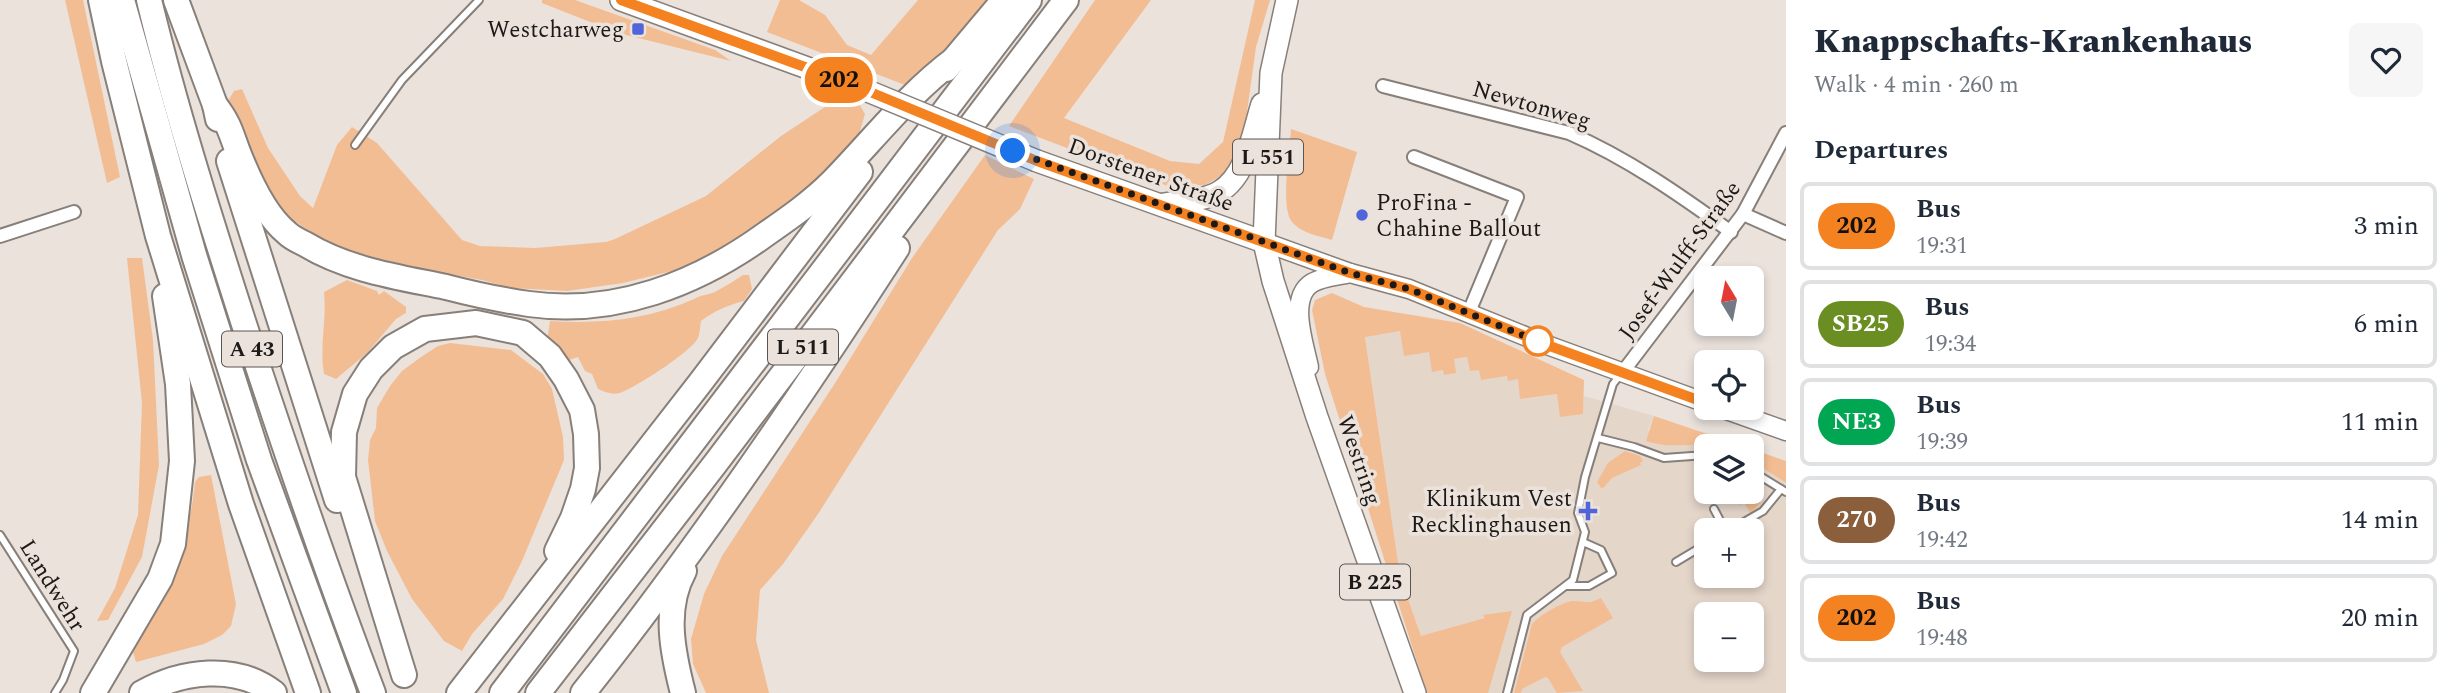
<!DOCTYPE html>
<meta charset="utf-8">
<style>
body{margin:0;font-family:Spectral,serif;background:#f6f6f7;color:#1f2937;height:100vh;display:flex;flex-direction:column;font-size:26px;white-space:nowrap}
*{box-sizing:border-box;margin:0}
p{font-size:23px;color:#747a83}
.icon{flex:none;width:38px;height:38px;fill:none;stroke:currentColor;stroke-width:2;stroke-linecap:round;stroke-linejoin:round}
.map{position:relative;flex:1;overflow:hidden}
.details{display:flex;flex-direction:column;background:#fff;width:665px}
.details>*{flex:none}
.badge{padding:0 14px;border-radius:23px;font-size:24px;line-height:46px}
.needle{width:46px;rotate:350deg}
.fabs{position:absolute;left:1694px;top:266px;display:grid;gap:14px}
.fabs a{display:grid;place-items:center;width:70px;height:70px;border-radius:10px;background:#fff;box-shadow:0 4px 10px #0003;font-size:35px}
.you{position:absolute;width:35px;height:35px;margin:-18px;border:5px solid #fff;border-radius:50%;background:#1a73e8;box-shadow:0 0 0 10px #1a73e833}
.map>.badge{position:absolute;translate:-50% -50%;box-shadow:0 0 0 4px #fff}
h2{padding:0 28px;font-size:26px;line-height:63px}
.round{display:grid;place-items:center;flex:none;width:74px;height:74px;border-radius:10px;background:#f6f6f7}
.summary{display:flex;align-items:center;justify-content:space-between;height:119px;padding:0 28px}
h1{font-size:33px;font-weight:800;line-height:52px}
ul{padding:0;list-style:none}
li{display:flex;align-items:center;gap:21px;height:88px;margin:0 14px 10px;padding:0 14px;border:4px solid #e0e1e3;border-radius:10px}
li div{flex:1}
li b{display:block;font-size:26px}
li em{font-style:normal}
li .badge{min-width:77px;font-weight:700;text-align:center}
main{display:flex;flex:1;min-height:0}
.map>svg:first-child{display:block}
</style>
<main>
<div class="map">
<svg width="1786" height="693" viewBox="0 0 1786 693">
<rect width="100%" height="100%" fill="#ebe2dc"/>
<path fill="#e5d6ca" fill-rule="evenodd" d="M1400 331 1429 352 1453 359 1468 357 1479 370 1518 379 1521 399 1557 394 1582 414 1584 396 1654 416 1648 430 1671 446 1709 444 1716 446H1706V492H1752V461L1786 483V693H1441L1400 576 1365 336ZM1706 530H1752V576H1706ZM1706 614H1752V660H1706Z"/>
<g fill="#f3bd93">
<polygon points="65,0 83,0 120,177 107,183"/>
<polygon points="542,0 575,0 715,50 731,61 618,33 542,3"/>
<polygon points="780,0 799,0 825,15 847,45 871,55 918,0 990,0 945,49 905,85 767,32"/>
<polygon points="1095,0 1151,0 1064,118 1170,161 1199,164 1223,142 1255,0 1270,0 1256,47 1246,119 1238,155 1224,174 1205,185 1173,188 1009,126"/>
<polygon points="242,89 268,148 300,196 313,208 337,145 352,127 377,143 462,240 480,246 535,248 606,242 615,239 706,196 781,136 843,95 858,102 865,114 857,141 823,175 779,212 723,248 676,270 623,283 567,291 511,288 482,280 388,263 322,240 286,215 273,200 232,117 228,101 234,91"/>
<path d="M1291 129 1357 152 1332 240C1319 236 1301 233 1292 222 1280 207 1290 150 1291 129Z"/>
<polygon points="985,155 1034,179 1020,209 998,230 818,514 783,564 760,590 756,640 769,693 706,693 693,664 691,639 704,594 722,556 837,380 912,258"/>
<polygon points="127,258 142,258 153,340 159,465 142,557 108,620 97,621 115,588 138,515 142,403"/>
<path d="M743 275H749L752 289 744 301C728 305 714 311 701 321 700 326 700 333 698 338 691 352 636 387 620 393 612 395 605 392 598 389L592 374 585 371 578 357 569 360 547 341 550 321C600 324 648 320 694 299 700 295 708 295 715 292 724 287 734 281 743 275Z"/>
<path d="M347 280 377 291 379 295 384 291 406 307V313L396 319 367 353 336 379 324 374C319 346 327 320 324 292Z"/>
<polygon points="1332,293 1364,307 1460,323 1584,380 1583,414 1560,417 1557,394 1520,399 1518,379 1508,381 1507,376 1481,380 1479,370 1470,371 1467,357 1454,359 1456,373 1444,375 1443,370 1432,372 1429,352 1404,356 1400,331 1365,337 1400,576 1421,636 1485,618 1483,615 1512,611 1488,693 1427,693 1325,374 1312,310 1315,300"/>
<polygon points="450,343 511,350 543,374 552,389 563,437 564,460 522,561 503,599 472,634 462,651 444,641 412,599 387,551 375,521 368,460 370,440 376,428 377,408 390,386 402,371 421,357 438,346"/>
<path d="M1654 416 1737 444 1745 446C1732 446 1719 444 1706 444 1683 445 1669 448 1646 441Z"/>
<polygon points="1752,449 1786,461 1786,483 1752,461"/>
<polygon points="1625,451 1640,456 1643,461 1640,463 1641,465 1612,478 1602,489 1597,482 1608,463"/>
<path d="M211 475 236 604 231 626 222 635 204 644 136 662 133 652C163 595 189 548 195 482L199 477Z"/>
<path d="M1752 478 1762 484C1765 498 1761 504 1750 513L1744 502 1739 505 1731 492H1752Z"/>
<path d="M1601 598 1613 618 1562 647 1560 652 1583 691 1557 693 1548 678 1545 677 1522 689 1521 693H1514L1532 624C1539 616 1561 602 1573 601 1586 601 1587 605 1601 598Z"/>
</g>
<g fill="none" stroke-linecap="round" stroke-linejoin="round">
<g stroke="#877f79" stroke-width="10">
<g id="lane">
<polyline points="355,145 402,80 479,0"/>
<polyline points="1598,438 1634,447 1664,458 1706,455"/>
<polyline points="1752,471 1786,492"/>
<polyline points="1714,509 1725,530"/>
<polyline points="1730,530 1763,511 1781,489"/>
<polyline points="0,535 74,651 63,680 55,693"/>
<polyline points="1676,562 1706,544"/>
<polyline points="1566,586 1589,586 1612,573 1601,550 1583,542"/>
<polyline points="1507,693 1527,615 1573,580 1585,532 1578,513 1585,477 1613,384 1621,374"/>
</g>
</g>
<g stroke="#877f79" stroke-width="16">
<g id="street">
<path d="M1383 86 1569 133C1627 158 1680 195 1731 232"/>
<polyline points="1414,157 1517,197 1469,312"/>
<polyline points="1743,214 1786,233"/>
<polyline points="0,236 74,212"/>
<polyline points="1622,373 1743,214 1786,133"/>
</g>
</g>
<g stroke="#877f79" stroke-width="21">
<g id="secondary">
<polyline points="1264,242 1350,273 1409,289 1547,345 1706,403"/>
<path d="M1309 367C1304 343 1288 298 1312 283 1322 277 1338 276 1350 273"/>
<polyline points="1721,408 1786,431"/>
</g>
</g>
<g stroke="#877f79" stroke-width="24">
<g id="primary">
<polyline points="621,0 846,82"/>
<polyline points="1287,0 1271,73 1264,242 1273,281 1317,417 1415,693"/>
<polyline points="1037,161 1264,242"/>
<path d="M1164 204C1182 201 1203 201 1219 192 1247 176 1253 132 1262 104"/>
</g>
</g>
<g stroke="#877f79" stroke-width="28">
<g id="highway">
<polyline points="101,0 114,61 158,236 241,504 308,693"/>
<polyline points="122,0 194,255 259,460 344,693"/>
<path d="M149 0C175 108 209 215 243 321 284 446 326 570 373 693"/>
<polyline points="176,0 215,105 218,119"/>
<polyline points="946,69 1004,0"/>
<path d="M215 105C231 126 231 135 240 157 250 182 266 216 287 233 292 238 299 241 305 244 348 270 398 277 446 287 473 294 501 300 529 304 615 316 697 284 766 234 789 218 812 202 832 182 873 140 909 93 955 59"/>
<polyline points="229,161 337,500"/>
<polyline points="404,675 343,477 344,432 355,394 371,369 393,347 425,329 476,323 523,333 550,356 566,379 582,410 586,434 587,468 583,489 573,518 557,551"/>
<polyline points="93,693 160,579 173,544 182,461 178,384 165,296"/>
<path d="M142 693C181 671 236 663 274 693"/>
<polyline points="459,693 700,383 860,172"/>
<polyline points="502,693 1029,0"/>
<polyline points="538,693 715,464 1066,0"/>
<path d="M583 693C696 551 799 400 897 248"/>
<path d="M683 693C673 654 663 609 684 571"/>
</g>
</g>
<use href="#lane" stroke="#fff" stroke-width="6"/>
<use href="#street" stroke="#fff" stroke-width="12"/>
<use href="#secondary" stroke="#fff" stroke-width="18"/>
<use href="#primary" stroke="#fff" stroke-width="21"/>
<use href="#highway" stroke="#fff" stroke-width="24"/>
<g stroke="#877f79" stroke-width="24" stroke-linecap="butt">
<polyline id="primary-bridge" points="846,82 1037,161"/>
</g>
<use href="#primary-bridge" stroke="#fff" stroke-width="21"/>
</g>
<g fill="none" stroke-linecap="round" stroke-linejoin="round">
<g stroke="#fff" stroke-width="16">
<polyline id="line" points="621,0 846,82 1037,161 1350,273 1409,289 1547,345 1706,403"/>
</g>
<use href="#line" stroke="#f58220" stroke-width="10"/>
<polyline stroke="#1c1917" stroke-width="7" stroke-dasharray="0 12.6" points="1013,151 1350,273 1409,289 1547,345 1538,341"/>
</g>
<g fill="#5165db" stroke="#ebe2dc" stroke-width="2.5">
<rect x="631" y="22" width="14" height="14" rx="3.5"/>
<circle cx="1362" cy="215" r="7"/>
<path d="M1584.5 500.5h7v7h7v7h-7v7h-7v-7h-7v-7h7z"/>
</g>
<circle fill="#fff" stroke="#f58220" stroke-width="3.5" cx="1538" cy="341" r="14"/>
<g text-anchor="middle" stroke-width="7" stroke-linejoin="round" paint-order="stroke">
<g fill="#ebe2dc" stroke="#5a5552" stroke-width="2">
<rect x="1233" y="139.5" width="70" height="35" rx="5"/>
<rect x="768" y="329.5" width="70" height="35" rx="5"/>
<rect x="222" y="331.5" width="60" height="35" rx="5"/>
<rect x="1340" y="564.5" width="70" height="35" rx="5"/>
</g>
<g font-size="21" font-weight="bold" fill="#1c1917">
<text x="1268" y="164">L 551</text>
<text x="803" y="354">L 511</text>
<text x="252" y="356">A 43</text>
<text x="1375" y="589">B 225</text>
</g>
<g font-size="23" fill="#1c1917" stroke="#ebe2dc" text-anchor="end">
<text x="624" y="37">Westcharweg</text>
<text x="1376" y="210" text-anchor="start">ProFina -<tspan x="1376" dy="26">Chahine Ballout</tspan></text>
<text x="1572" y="506">Klinikum Vest<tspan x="1572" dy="26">Recklinghausen</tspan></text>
</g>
<g font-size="23" fill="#1c1917" stroke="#ebe2dc">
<text transform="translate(1532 104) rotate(16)" y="8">Newtonweg</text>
<text transform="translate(1151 174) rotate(20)" y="8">Dorstener Straße</text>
<text transform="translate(1679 260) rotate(-54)" y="8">Josef-Wulff-Straße</text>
<text transform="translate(1360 460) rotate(71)" y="8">Westring</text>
<text transform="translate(53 585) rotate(58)" y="8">Landwehr</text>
</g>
</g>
</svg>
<div class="fabs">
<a><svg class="needle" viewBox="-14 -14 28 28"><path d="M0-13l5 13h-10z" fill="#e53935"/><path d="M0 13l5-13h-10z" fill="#747a83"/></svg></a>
<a><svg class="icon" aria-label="locate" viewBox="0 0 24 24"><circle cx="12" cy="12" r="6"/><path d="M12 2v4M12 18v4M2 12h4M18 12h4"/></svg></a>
<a><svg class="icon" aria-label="layers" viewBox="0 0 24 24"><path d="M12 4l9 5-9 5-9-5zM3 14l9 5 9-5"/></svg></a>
<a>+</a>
<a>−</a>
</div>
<div class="you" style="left:1013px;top:151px"></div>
<b class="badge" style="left:839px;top:80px;background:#f58220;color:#111">202</b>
</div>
<section class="details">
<div class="summary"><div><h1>Knappschafts-Krankenhaus</h1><p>Walk · 4 min · 260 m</p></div><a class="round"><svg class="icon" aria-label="heart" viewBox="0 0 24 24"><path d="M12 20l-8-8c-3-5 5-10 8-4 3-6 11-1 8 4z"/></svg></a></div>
<h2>Departures</h2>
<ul>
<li><span class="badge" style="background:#f58220;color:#111">202</span><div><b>Bus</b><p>19:31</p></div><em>3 min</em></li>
<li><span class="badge" style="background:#6b8e23;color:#fff">SB25</span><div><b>Bus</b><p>19:34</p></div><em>6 min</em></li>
<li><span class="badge" style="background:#00a651;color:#fff">NE3</span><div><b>Bus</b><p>19:39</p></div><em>11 min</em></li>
<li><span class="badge" style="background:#8b5e3c;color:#fff">270</span><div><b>Bus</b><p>19:42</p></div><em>14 min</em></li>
<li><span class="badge" style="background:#f58220;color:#111">202</span><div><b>Bus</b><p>19:48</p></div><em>20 min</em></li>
</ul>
</section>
</main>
